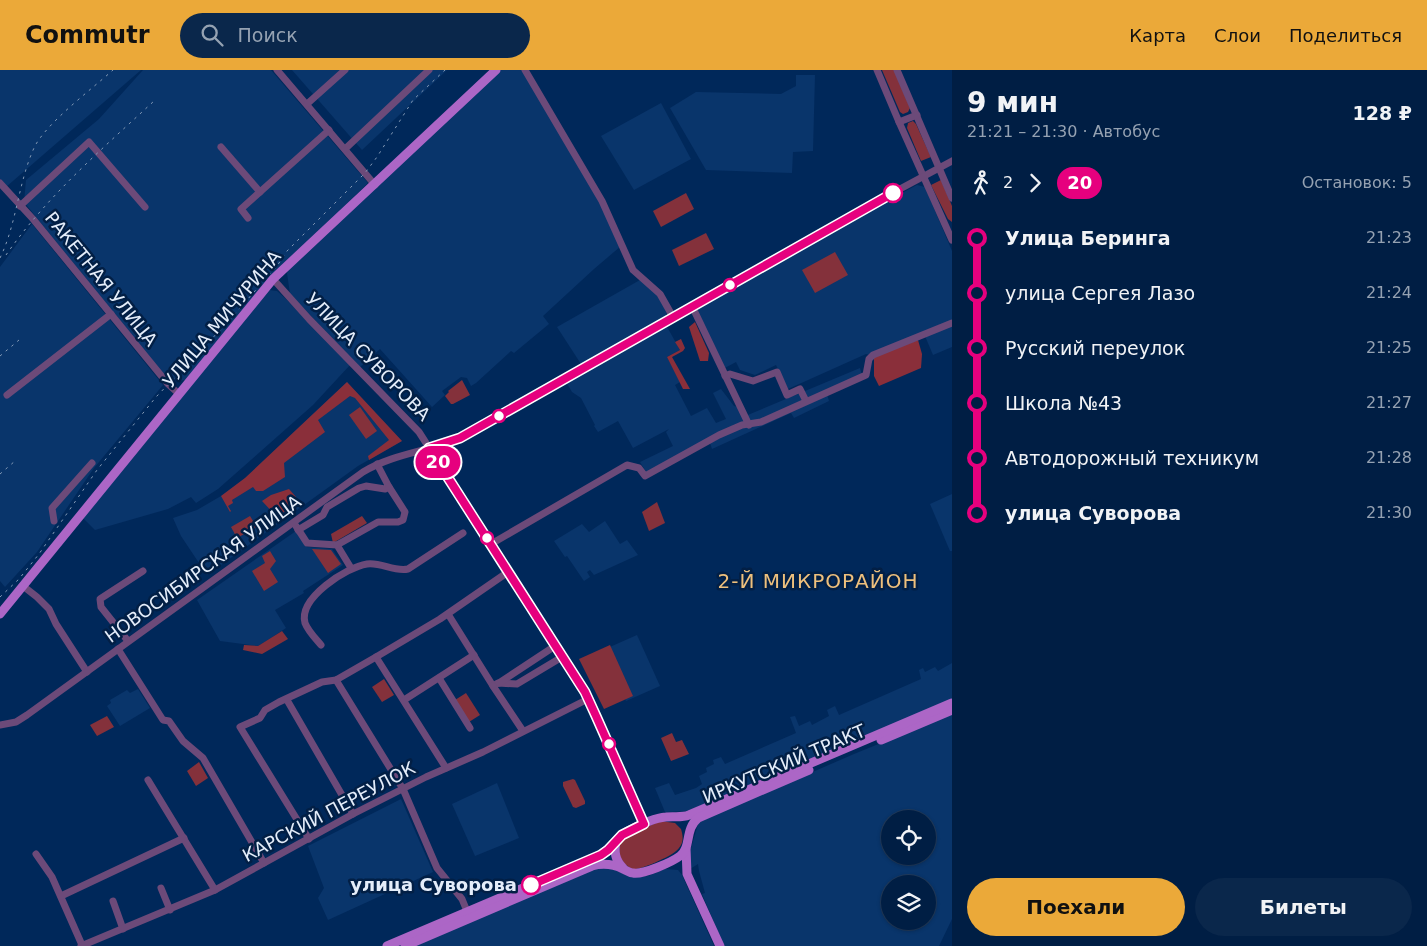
<!DOCTYPE html>
<html lang="ru">
<meta charset="utf-8">
<style>
body{margin:0;font-family:"DejaVu Sans",sans-serif;background:#0a274b;color:#f1f3f6;height:100vh;display:flex;flex-direction:column;font-size:19px;white-space:nowrap}
*{box-sizing:border-box;margin:0}
p{font-size:16px;color:#95a2b2}
.icon{flex:none;width:28px;height:28px;fill:none;stroke:currentColor;stroke-width:2;stroke-linecap:round;stroke-linejoin:round}
.map{position:relative;flex:1;overflow:hidden}
.sheet{display:flex;flex-direction:column;background:#001e44;width:475px}
.sheet>*{flex:none}
.badge{padding:0 10px;border-radius:16px;font-size:18px;line-height:32px}
.tools{position:absolute;left:881px;top:740px;display:grid;gap:10px}
.tools a{display:grid;place-items:center;width:55px;height:55px;border-radius:50%;background:#001e44;box-shadow:0 1px 4px #0004,0 0 0 1px #223c5d;font-size:25px}
.map>.badge{position:absolute;translate:-50% -50%;box-shadow:0 0 0 2px #fff}
.legs{display:flex;align-items:center;gap:8px;height:55px;padding:0 15px;font-size:16px}
.legs p{margin-inline-start:auto}
.headline{display:flex;align-items:center;justify-content:space-between;height:85px;padding:0 15px}
h1{font-size:28px;font-weight:800;line-height:38px}
.primary-button{display:flex;gap:10px;margin-top:auto;padding:10px 15px}
.primary-button a{flex:1;height:58px;border-radius:30px;background:#eba939;color:#111;font-size:20px;font-weight:800;line-height:58px;text-align:center}
.primary-button a+a{background:#0a274b;color:#f1f3f6}
ul{padding:0 15px;list-style:none}
li{display:flex;align-items:center;gap:18px;height:55px;font-size:19px}
li i{display:grid;place-items:center;width:8px;height:100%;margin:0 6px;background:currentColor}
li i::after{content:'';width:12px;height:12px;margin:-6px;border:4px solid;border-radius:50%;background:#001e44}
li p{margin-inline-start:auto}
li:first-child i{background:linear-gradient(#0000 50%,currentColor 0)}
li:last-child i{background:linear-gradient(currentColor 50%,#0000 0)}
header{display:flex;align-items:center;gap:30px;box-sizing:border-box;height:70px;padding:0 25px;background:#eba939;color:#111}
header strong{font-size:24px}
nav{display:flex;gap:28px;margin-inline-start:auto;font-size:18px}
.search{width:350px;height:45px;background:#0a274b;display:flex;align-items:center;gap:12px;box-sizing:border-box;padding:0 18px;border-radius:28px;color:#95a2b2;font-size:19px}
main{display:flex;flex:1;min-height:0}
.map>svg:first-child{display:block}
</style>
<header>
<strong>Commutr</strong>
<div class="search"><svg class="icon" aria-label="search" viewBox="0 0 24 24"><circle cx="10" cy="10" r="6"/><path d="M15 15l6 6"/></svg>Поиск</div>
<nav><a>Карта</a><a>Слои</a><a>Поделиться</a></nav>
</header>
<main>
<div class="map">
<svg width="952" height="876" viewBox="0 0 952 876">
<rect width="100%" height="100%" fill="#00285a"/>
<g fill="#09356b" fill-rule="evenodd">
<polygon points="0,0 141,0 6,117 0,109"/>
<polygon points="143,0 271,0 368,113 269,209 186,310 178,311 169,309 161,302 24,132 26,110 99,49"/>
<polygon points="292,0 447,0 362,80"/>
<polygon points="499,0 522,0 601,132 621,176 594,199 543,246 549,254 514,283 511,281 476,313 471,316 467,308 461,307 442,321 445,325 432,337 380,279 360,297 290,224 287,203 289,198"/>
<polygon points="796,5 815,5 813,81 793,82 792,103 706,100 670,38 696,22 781,24 796,16"/>
<polygon points="661,33 691,89 634,120 601,66"/>
<polygon points="917,115 925,117 952,181 952,277 933,285 925,266 873,286 866,284 788,319 776,295 755,305 740,300 736,292 721,300 691,241 834,159"/>
<polygon points="32,154 163,315 94,398 37,482 5,517 0,511 0,197"/>
<polygon points="640,210 658,225 667,243 664,248 581,294 557,257"/>
<polygon points="269,220 277,221 285,228 350,295 313,335 218,419 196,433 191,427 168,439 95,460 82,447"/>
<polygon points="666,255 680,280 667,287 680,312 675,315 691,346 707,338 716,353 726,349 713,323 721,319 734,336 738,337 743,347 860,298 863,309 827,324 829,331 794,348 791,343 712,379 710,373 648,405 640,392 673,376 666,362 669,359 633,378 618,351 598,362 594,356 595,355 581,328 572,322 566,312"/>
<polygon points="347,312 402,371 358,396 207,505 181,466 173,448 197,440 221,426 245,408"/>
<polygon points="952,424 952,481 950,481 930,434"/>
<polygon points="605,451 620,474 627,470 638,485 594,505 590,500 587,502 590,507 584,511 567,486 565,487 554,471 582,454 589,462"/>
<polygon points="296,461 307,477 332,479 343,495 303,521 304,523 275,540 286,558 271,568 258,576 220,571 197,530"/>
<polygon points="637,565 660,616 626,631 603,580"/>
<polygon points="952,593 952,629 688,741 665,742 655,718 669,713 675,725 696,718 702,714 699,706 707,702 706,698 714,694 713,690 721,687 725,694 796,663 790,647 795,646 799,656 810,651 812,655 829,646 827,640 835,636 839,645 921,609 919,600 923,598 925,602 935,597 938,601"/>
<polygon points="138,619 150,638 120,656 107,636 111,633 110,630 127,620 130,623"/>
<path d="M952 644V849L939 876H724L702 824 705 823 699 801 698 794 690 799 689 785 698 754 702 750 854 684ZM890 749H928V786H890ZM890 814H928V851H890Z"/>
<polygon points="497,713 519,768 475,786 452,734"/>
<polygon points="401,729 433,802 328,850 318,828 324,818 308,776"/>
<polygon points="608,797 631,807 640,807 648,806 665,799 678,800 682,805 714,876 414,876 594,799"/>
</g>
<g fill="#84313b">
<polygon points="882,0 894,0 910,38 908,42 903,44 900,42"/>
<polygon points="913,51 916,54 931,87 921,91 907,58 908,53"/>
<polygon points="941,110 952,136 952,152 948,149 931,115"/>
<polygon points="686,123 694,139 661,157 653,141"/>
<polygon points="706,163 714,179 679,196 672,180"/>
<polygon points="835,182 848,205 815,223 802,200"/>
<polygon points="462,310 470,325 453,334 451,334 445,326 449,322 448,321"/>
<polygon points="360,337 377,361 366,369 349,345"/>
<polygon points="657,432 665,453 649,461 642,442"/>
<polygon points="250,446 257,457 237,468 231,457"/>
<polygon points="362,446 367,453 333,473 331,464"/>
<polygon points="312,479 331,480 341,494 328,503"/>
<polygon points="270,481 276,491 270,499 278,512 264,521 252,501 265,493 262,486"/>
<polygon points="282,561 288,569 262,584 243,580 244,575 258,576"/>
<polygon points="610,575 633,626 604,639 579,589"/>
<polygon points="384,609 394,625 382,632 372,617"/>
<polygon points="466,623 480,645 469,652 455,630"/>
<polygon points="107,646 114,657 97,666 90,655"/>
<polygon points="672,663 676,672 682,670 689,684 671,691 661,668"/>
<polygon points="199,692 208,708 196,716 187,701"/>
<polygon points="573,709 575,710 585,731 585,734 576,738 573,737 563,716 563,712"/>
<path d="M660 751 675 753 681 759C683 766 684 772 679 778 675 785 641 800 633 799 626 797 623 791 619 786L620 773 628 766Z"/>
</g>
<g fill="#8a2f3a">
<polygon points="695,252 709,283 708,291 700,291 689,257"/>
<polygon points="681,269 685,278 683,281 672,287 690,319 683,319 667,287 680,280 675,272"/>
<polygon points="918,270 922,284 921,298 879,316 874,306 874,287"/>
<polygon points="347,312 402,371 369,390 368,386 389,370 355,328 350,326 318,350 325,362 284,393 285,407 263,421 256,421 253,417 232,430 233,433 228,436 231,441 230,442 221,426 245,408"/>
<polygon points="289,419 296,427 297,433 277,447 262,431 271,425"/>
</g>
<g fill="none" stroke-linecap="round" stroke-linejoin="round">
<g stroke="#6c4a79" stroke-width="7">
<polyline points="277,0 375,115"/>
<polyline points="525,0 602,131 633,200 660,224 673,247"/>
<polyline points="877,0 899,52 952,170"/>
<polyline points="897,0 952,128"/>
<polyline points="307,34 345,0"/>
<polyline points="899,52 917,45"/>
<polyline points="221,77 260,122"/>
<polyline points="345,79 429,0"/>
<polyline points="0,113 33,149 168,314 179,324"/>
<polyline points="20,136 89,72 145,137"/>
<polyline points="248,148 241,139 329,60"/>
<polyline points="273,209 309,249 419,362 585,622 644,754"/>
<polyline points="692,236 749,355"/>
<polyline points="725,306 730,304 753,311 777,302 787,325 800,319 806,331"/>
<polyline points="7,325 111,244"/>
<polyline points="54,451 52,438 92,393"/>
<polyline points="296,456 307,473 337,475 351,498"/>
<polyline points="298,460 323,445 327,437 359,418 366,416 385,419 389,417 377,394"/>
<polyline points="491,474 627,395 639,398 645,406 719,365 742,355 761,352 866,305 869,289 873,285 952,253"/>
<polyline points="337,475 378,452 398,452 403,450 405,442 389,417"/>
<polyline points="23,516 37,527 49,539 56,554 87,602"/>
<polyline points="448,544 493,616 498,613 517,614 562,587"/>
<polyline points="128,571 101,537 100,529 143,501"/>
<path d="M321 575C316 569 308 561 305 553 298 528 347 497 367 494 381 492 394 502 408 499L463 463"/>
<polyline points="118,579 163,650 169,651 183,671 203,688 264,793"/>
<polyline points="376,587 446,698"/>
<polyline points="439,608 470,658"/>
<polyline points="336,610 403,719 437,798 462,829 469,846"/>
<polyline points="499,613 555,576"/>
<polyline points="493,616 523,661"/>
<polyline points="287,630 353,744"/>
<polyline points="404,630 474,585"/>
<path d="M0 655 16 652 27 645 363 402C395 383 427 382 460 368L859 141 952 91"/>
<polyline points="148,710 215,820"/>
<polyline points="309,769 240,657 260,648 265,640 279,632 322,612 336,610 376,587 440,549 508,502"/>
<polyline points="36,784 52,807 82,875"/>
<polyline points="161,818 170,840"/>
<polyline points="61,826 184,768"/>
<polyline points="113,831 123,859"/>
<polyline points="81,876 215,820 353,744 426,707 483,682 588,629"/>
</g>
<g stroke="#ac66c6" stroke-width="9">
<polyline points="0,544 273,209 496,0"/>
<polyline points="881,670 952,640"/>
<path d="M616 771C614 782 615 790 623 798"/>
<polyline points="686,778 687,804 720,876"/>
<path d="M387 876 596 787C610 781 615 769 626 762 637 756 653 748 666 747 674 746 681 748 689 745L952 633"/>
<path d="M405 876 592 796C603 793 613 794 623 799 626 800 629 803 633 803 643 805 672 792 680 786 692 777 684 760 698 748L809 700"/>
</g>
<g stroke="#859bb7" stroke-width="1" stroke-dasharray="2.5 5" stroke-linecap="butt">
<path d="M6 185C47 126 102 79 154 31"/>
<path d="M0 188C17 153 18 113 34 78 45 54 92 19 113 0"/>
<polyline points="0,286 19,270"/>
<polyline points="0,404 15,391"/>
<polyline points="0,527 19,509 39,484 97,400 156,327 225,255 277,196 287,181 365,103 377,87 413,30 445,0"/>
</g>
</g>
<g fill="none" stroke-linecap="round" stroke-linejoin="round">
<g stroke="#fff" stroke-width="11">
<polyline id="line-1" points="531,815 601,785 608,780 622,765 644,754 596,646 585,622 429,378 460,368 893,123"/>
</g>
<use href="#line-1" stroke="#e6007e" stroke-width="8"/>
</g>
<g fill="#fff" stroke="#e6007e" stroke-width="2.5">
<circle cx="893" cy="123" r="9"/>
<circle cx="730" cy="215" r="6"/>
<circle cx="499" cy="346" r="6"/>
<circle cx="487" cy="468" r="6"/>
<circle cx="609" cy="674" r="6"/>
<circle cx="531" cy="815" r="9"/>
</g>
<g text-anchor="middle" stroke-width="5" stroke-linejoin="round" paint-order="stroke">
<g font-size="18" fill="#e4edfa" stroke="#021f45">
<text transform="translate(101 209) rotate(51)" y="6">РАКЕТНАЯ УЛИЦА</text>
<text transform="translate(222 249) rotate(-50)" y="6">УЛИЦА МИЧУРИНА</text>
<text transform="translate(368 287) rotate(46)" y="6">УЛИЦА СУВОРОВА</text>
<text transform="translate(203 499) rotate(-36)" y="6">НОВОСИБИРСКАЯ УЛИЦА</text>
<text transform="translate(784 694) rotate(-23)" y="6">ИРКУТСКИЙ ТРАКТ</text>
<text transform="translate(329 742) rotate(-28)" y="6">КАРСКИЙ ПЕРЕУЛОК</text>
</g>
<g font-size="18" font-weight="bold" fill="#e4edfa" stroke="#021f45" text-anchor="end">
<text x="517" y="821">улица Суворова</text>
</g>
<g font-size="20" letter-spacing="1" fill="#eec07d" stroke="#021f45">
<text x="818" y="518">2-Й МИКРОРАЙОН</text>
</g>
</g>
</svg>
<div class="tools">
<a><svg class="icon" aria-label="locate" viewBox="0 0 24 24"><circle cx="12" cy="12" r="6"/><path d="M12 2v4M12 18v4M2 12h4M18 12h4"/></svg></a>
<a><svg class="icon" aria-label="layers" viewBox="0 0 24 24"><path d="M12 4l9 5-9 5-9-5zM3 14l9 5 9-5"/></svg></a>
</div>
<b class="badge" style="left:438px;top:392px;background:#e6007e;color:#fff">20</b>
</div>
<section class="sheet">
<div class="headline"><div><h1>9 мин</h1><p>21:21 – 21:30 · Автобус</p></div><b>128 ₽</b></div>
<div class="legs"><svg class="icon" aria-label="walk" viewBox="0 0 24 24"><circle cx="13" cy="4" r="2"/><path d="M13 8l-2 6 4 7M11 14l-3 7M7 12l3-4h3l4 4"/></svg>2<svg class="icon" aria-label="forward" viewBox="0 0 24 24"><path d="M9 5l7 7-7 7"/></svg><b class="badge" style="background:#e6007e;color:#fff">20</b><p>Остановок: 5</p></div>
<ul>
<li><i style="color:#e6007e"></i><b>Улица Беринга</b><p>21:23</p></li>
<li><i style="color:#e6007e"></i><span>улица Сергея Лазо</span><p>21:24</p></li>
<li><i style="color:#e6007e"></i><span>Русский переулок</span><p>21:25</p></li>
<li><i style="color:#e6007e"></i><span>Школа №43</span><p>21:27</p></li>
<li><i style="color:#e6007e"></i><span>Автодорожный техникум</span><p>21:28</p></li>
<li><i style="color:#e6007e"></i><b>улица Суворова</b><p>21:30</p></li>
</ul>
<div class="primary-button"><a>Поехали</a><a>Билеты</a></div>
</section>
</main>
